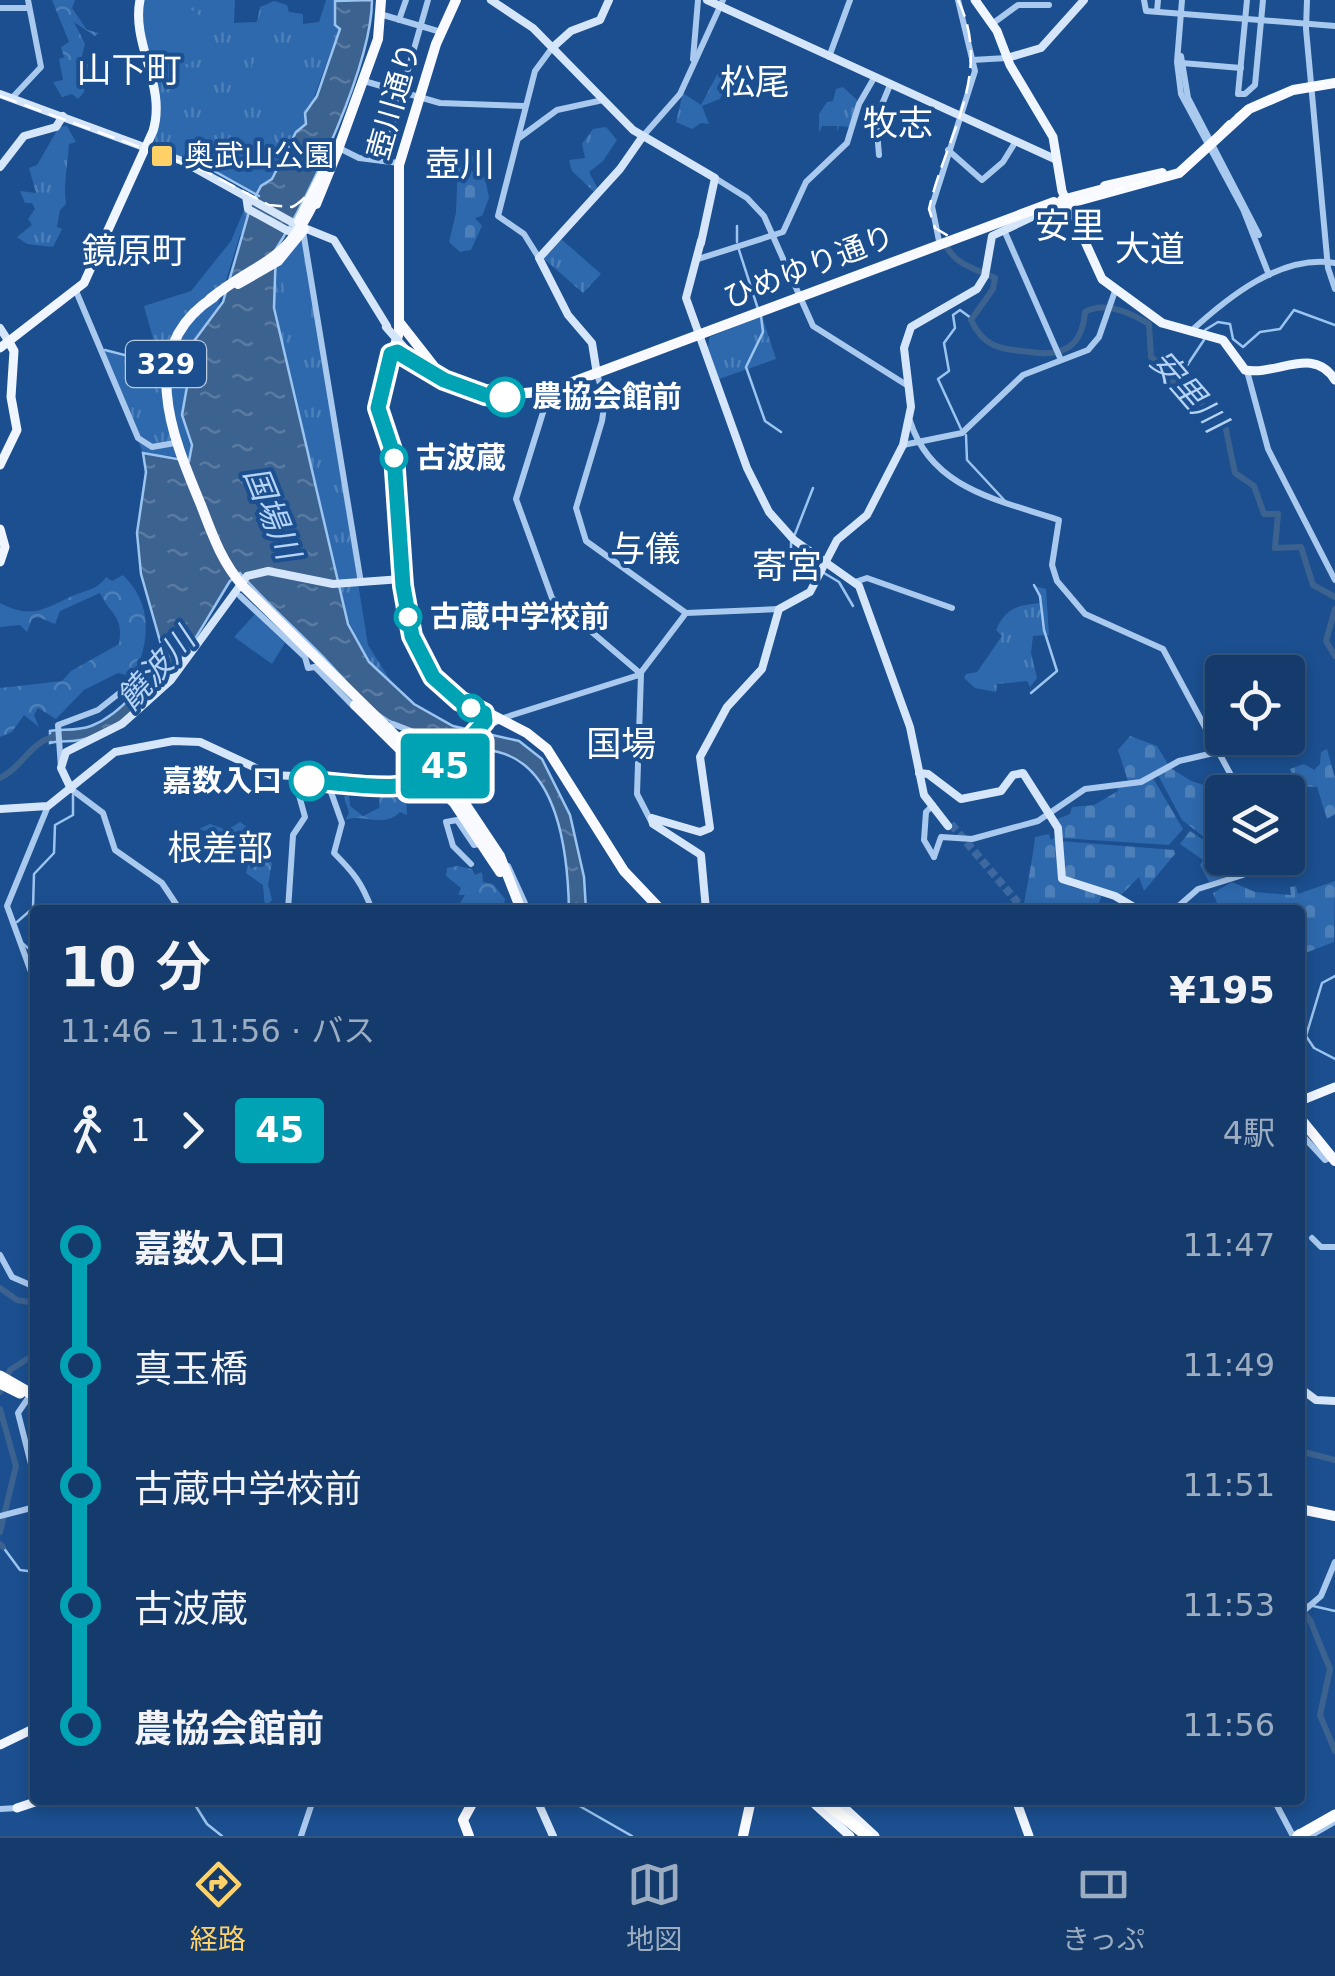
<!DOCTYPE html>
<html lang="ja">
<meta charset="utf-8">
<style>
body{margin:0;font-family:"DejaVu Sans","Noto Sans JP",sans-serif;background:#1d4271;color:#f1f3f6;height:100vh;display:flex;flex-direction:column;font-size:38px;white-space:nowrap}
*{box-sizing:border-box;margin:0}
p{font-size:32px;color:#9dadc1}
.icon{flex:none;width:55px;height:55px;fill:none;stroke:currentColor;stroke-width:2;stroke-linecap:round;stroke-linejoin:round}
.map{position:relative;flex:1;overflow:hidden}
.sheet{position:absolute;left:30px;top:905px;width:1275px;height:900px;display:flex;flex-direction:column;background:#143b6b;border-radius:10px;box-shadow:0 5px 15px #0003,0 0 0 2px #33557e}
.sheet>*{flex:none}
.badge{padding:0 20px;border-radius:8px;font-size:35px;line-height:65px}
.fabs{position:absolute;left:1205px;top:655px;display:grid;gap:20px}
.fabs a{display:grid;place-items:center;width:100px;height:100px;border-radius:10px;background:#143b6b;box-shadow:0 5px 15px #0003,0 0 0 2px #33557e;font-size:50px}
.map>.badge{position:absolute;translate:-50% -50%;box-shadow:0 0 0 5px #fff}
.legs{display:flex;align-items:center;gap:15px;height:110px;padding:0 30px;font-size:32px}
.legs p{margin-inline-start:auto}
.summary{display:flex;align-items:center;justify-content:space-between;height:170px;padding:0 30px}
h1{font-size:55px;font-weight:600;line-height:75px}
ul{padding:0 30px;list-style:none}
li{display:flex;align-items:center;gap:35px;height:120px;font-size:38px}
li i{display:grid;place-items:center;width:15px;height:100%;margin:0 12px;background:currentColor}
li i::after{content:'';width:25px;height:25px;margin:-12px;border:8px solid;border-radius:50%;background:#143b6b}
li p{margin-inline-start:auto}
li:first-child i{background:linear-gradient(#0000 50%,currentColor 0)}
li:last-child i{background:linear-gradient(currentColor 50%,#0000 0)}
.menu{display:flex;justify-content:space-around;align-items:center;height:140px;border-top:2px solid #33557e;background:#143b6b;font-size:28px;color:#9dadc1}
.menu a{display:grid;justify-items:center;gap:5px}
.menu .current{color:#ffd166}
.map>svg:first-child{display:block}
</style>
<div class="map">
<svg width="1335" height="1836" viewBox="0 0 1335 1836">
<defs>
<pattern id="grass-tufts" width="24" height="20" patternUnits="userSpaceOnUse" patternTransform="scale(2.5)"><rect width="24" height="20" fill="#2e69ad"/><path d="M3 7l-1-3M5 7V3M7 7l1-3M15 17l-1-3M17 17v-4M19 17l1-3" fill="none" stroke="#4d80b9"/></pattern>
<pattern id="forest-crowns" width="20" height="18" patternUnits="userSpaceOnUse" patternTransform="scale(2.5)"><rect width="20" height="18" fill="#2e69ad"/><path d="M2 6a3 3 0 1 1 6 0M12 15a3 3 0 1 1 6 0" fill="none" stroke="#4d80b9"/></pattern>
<pattern id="cemetery-stones" width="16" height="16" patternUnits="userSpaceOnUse" patternTransform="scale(2.5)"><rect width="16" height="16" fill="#2e69ad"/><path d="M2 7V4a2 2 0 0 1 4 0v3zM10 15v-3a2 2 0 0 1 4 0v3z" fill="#4d80b9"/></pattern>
<pattern id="water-ripples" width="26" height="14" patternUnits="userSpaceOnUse" patternTransform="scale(2.5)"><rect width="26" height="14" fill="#3c6290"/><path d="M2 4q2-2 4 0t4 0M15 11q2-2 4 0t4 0" fill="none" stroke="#597aa1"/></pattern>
</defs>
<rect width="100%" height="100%" fill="#1b4f8f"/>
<g fill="url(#grass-tufts)">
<path d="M144 0H235L234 23 257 22 260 7 274 1 287 5 289 12 303 14V24L319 22 326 0H335V24L340 28C337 34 306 118 306 124L296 132 272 179 256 195 192 161 153 147 161 112 152 63 141 33Z"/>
<polygon points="718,73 732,74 720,99 702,106 709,124 701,123 692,129 676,122 683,93 701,105"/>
<polygon points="843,87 857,100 849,127 839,126 837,132 837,126 822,126 819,133 819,114 827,102 833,101 836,89"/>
<path d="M67 126 76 142 69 144C68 165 63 183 66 204L60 210 57 227 62 229 53 247 27 244 17 237 32 225 28 219 35 209 32 203H25L20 191 36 193 29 168 37 165 59 127Z"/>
<polygon points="606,127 617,140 603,161 589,172 598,189 595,193 572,171 569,160 585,158 582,144 593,129"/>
<polygon points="247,203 249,222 240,235 215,316 197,335 183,372 189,375 182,415 192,453 189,458 143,453 104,351 136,360 156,349 144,306 191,291 231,241"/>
<polygon points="302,236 368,645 397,691 369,662 341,606 274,308 274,268"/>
<polygon points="560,238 601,274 583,293 543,258"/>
<polygon points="762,316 776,359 719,379 708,347 710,337"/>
<path d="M1034 586 1046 589 1049 635 1033 636 1031 653 1037 678 1030 687 1027 681 997 684 996 692 975 688 964 678 966 674 977 672 1002 636 996 630C1005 609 1016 605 1041 603Z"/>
</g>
<g fill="url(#forest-crowns)">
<polygon points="52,0 75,0 72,8 87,30 99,33 95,36 74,22 85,44 80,63 88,64 84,92 78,99 72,94 62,97 53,82 63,80 59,59 64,57 61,47 69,42"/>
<path d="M123 575C153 605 150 639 134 677L118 673 84 690 56 719 38 708 34 715 39 727 24 715 12 732 0 737V688L62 681 71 671 119 644C124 615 110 615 100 593L60 611 55 624 38 617 32 619 27 632 20 625 0 627V603C32 619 42 610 70 597 85 590 96 591 106 577L112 581Z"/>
<path d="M380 789 395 798 406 796 407 815 400 812C383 829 363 813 345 820L349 813 344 796 349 795 350 806 363 816 379 808Z"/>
<polygon points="240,822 247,827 241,834 272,863 268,885 272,900 265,908 263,885 246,873 249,861 251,869 259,862 266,864 254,854 250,856 244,845 234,848 231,837 216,842 212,831 196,830 210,824 227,830"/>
<polygon points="457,866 472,869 475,875 482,872 483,882 493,884 505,899 502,910 456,910 465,895 458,895 461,888 446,876 447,868"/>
</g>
<g fill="url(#cemetery-stones)">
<polygon points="467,151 474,158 470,170 485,178 489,198 482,216 475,218 482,226 471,250 460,252 449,242 456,213 458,161 465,161"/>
<polygon points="1130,736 1157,746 1168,764 1143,780 1128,781 1118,750"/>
<polygon points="1327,749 1335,778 1335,814 1327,819 1317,787 1298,786 1290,769 1304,764 1314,770 1320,764 1321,752"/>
<polygon points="1169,767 1191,781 1216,789 1215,798 1222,803 1222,851 1182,820 1158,775"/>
<polygon points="1153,778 1183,829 1169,845 1061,838 1055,820 1070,814 1072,807 1094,805 1118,791 1116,784"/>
<polygon points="1190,831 1217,849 1231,877 1209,882 1200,865 1203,860 1180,844"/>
<path d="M1049 834 1051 840 1058 835 1060 879 1071 887 1102 894 1099 903 1110 910H1023C1027 885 1033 858 1035 837Z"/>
<polygon points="1061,841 1174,850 1175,854 1144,891 1139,877 1119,897 1062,876"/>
<polygon points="1335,881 1334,942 1300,955 1300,910 1220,910 1213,893 1232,882 1255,892 1291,895 1290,887 1296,886 1298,894"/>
</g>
<g fill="#2e69ad">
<circle cx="179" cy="36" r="29"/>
<polygon points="261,54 288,53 292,57 297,100 290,115 285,110 265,112 257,103 252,65"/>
<polygon points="304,275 311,317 293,322 282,280"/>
<polygon points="255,614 285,643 272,664 234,637"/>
</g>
<path fill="url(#water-ripples)" stroke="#9cc4f0" stroke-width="2.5" d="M372 0C372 63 311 195 276 249L274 308 348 624 369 662 414 704 453 726 519 741 542 759 570 815 584 877 586 910H569C568 859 560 767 498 752 461 743 422 739 388 720 365 706 345 680 327 661 298 631 267 604 240 573L230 581C192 642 161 711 88 738 75 743 63 740 50 743V731C63 729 78 731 91 726 124 713 148 679 162 648L141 574 137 533 146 472 143 453 189 461 192 445 182 415 189 375 176 367 189 365 194 341 223 302 251 205 261 186 272 179 296 132 306 124 305 113 317 96 340 29 335 25V1Z"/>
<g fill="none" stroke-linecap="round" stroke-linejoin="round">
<g stroke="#9cc4f0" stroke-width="2.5">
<polyline points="198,162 259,196"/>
<polyline points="737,226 737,242"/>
<polyline points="739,250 758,309"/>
<polyline points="761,316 763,332 746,367 765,421 781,432"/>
<polyline points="1205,330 1218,322 1230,324 1233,339 1243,347 1260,332 1280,329 1294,310 1335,325"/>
<polyline points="105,350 159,364"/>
<polyline points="1173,372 1184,370 1204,340"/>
<polyline points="961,429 938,379 949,371 944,343 955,328 953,315 960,310 971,318"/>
<polyline points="966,435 967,460 1006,502"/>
<polyline points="795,534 813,488"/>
<polyline points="791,543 791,557"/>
<polyline points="824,573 839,582 853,606"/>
<polyline points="1031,693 1057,671 1044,630 1040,596 1034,585"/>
<polyline points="17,922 33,908 34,874 54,853 55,825 73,815 73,795"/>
<polyline points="21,942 35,954"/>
<polyline points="1335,976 1322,983 1306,1036 1314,1048 1335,1059"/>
<polyline points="3,1547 20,1570 35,1572"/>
<polyline points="1300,1603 1335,1611"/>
<polyline points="192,1800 207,1824 222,1836"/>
<polyline points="569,1800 632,1836"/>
</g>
<g stroke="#3c6290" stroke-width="6">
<path d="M944 240C952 265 975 268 995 278L993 289 971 320C985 350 1004 349 1031 352 1063 357 1082 347 1085 312 1104 301 1131 313 1149 324L1151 357 1173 372V382L1187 399 1201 402 1208 416 1225 425 1235 473 1254 486 1264 514H1278L1275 548 1301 547 1313 585 1335 597"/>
<polyline points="1335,609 1326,641 1335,656"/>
<path d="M0 778C23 767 29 743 55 736"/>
<polyline points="0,1288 17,1300 35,1303"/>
<polyline points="0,1392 10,1370 35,1354"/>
<polyline points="0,1409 16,1466 0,1532"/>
<polyline points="1300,1451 1335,1460"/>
<polyline points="0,1544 3,1547"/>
<polyline points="1300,1608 1310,1620 1330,1669 1320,1715 1335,1751"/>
</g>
<polyline stroke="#3d69a0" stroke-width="8" stroke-dasharray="8 4" stroke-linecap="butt" points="951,824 1024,910"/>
<g stroke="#a9c9ee" stroke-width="6">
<polyline points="1144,0 1146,11 1335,26"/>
<polyline points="1182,0 1177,62 1181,94 1243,209 1269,275"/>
<polyline points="1247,0 1238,94 1245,94 1255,85 1263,0"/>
<polyline points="1307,0 1306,29 1328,268 1335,289"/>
<polyline points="0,8 27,8"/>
<polyline points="1157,11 1158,0"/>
<polyline points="380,14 441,32"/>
<polyline points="399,20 406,0"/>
<polyline points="992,24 1018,5 1049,5"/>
<polyline points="1181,56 1188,98 1259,235"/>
<polyline points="829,57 850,0"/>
<polyline points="693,59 698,0"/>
<polyline points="972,60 1007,58"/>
<polyline points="1182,63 1241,68"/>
<polyline points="364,81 440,103 525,106"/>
<polyline points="12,98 41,67 28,0"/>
<polyline points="643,136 680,94 723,0"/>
<polyline points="519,138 557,110 603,100"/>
<polyline points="339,148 359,158 399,163"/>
<polyline points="948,150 982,180 1003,162 1016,141"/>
<polyline points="879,155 876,119 890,85"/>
<polyline points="382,161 428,0"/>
<polyline points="715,178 747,198 764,216 813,326 905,384"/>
<polyline points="1004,230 1061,360"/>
<polyline points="303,231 361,583"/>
<polyline points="940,246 932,206 975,71 958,0"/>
<polyline points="539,258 524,234 498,216 535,71 552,48"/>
<polyline points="695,260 783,232 806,182 847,143 859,104 874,78"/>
<polyline points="76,291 138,438 152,447 175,443"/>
<path d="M1190 332C1228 297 1281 254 1335 263"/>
<polyline points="1247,371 1268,449 1335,580"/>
<polyline points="597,374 605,400 602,421 576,508 586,541 686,613 779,609"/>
<polyline points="550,390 516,499 552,598 641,674 637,794 652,823"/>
<path d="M910 421C932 490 1000 500 1059 520L1052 565 1057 581 1085 614 1163 649 1240 792"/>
<polyline points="903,445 962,433 1023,375 1088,350 1099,337 1115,291"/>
<polyline points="855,582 867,578 952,608"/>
<polyline points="240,596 305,657 308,668 315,667"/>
<polyline points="315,667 353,706"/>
<polyline points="500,719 639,675 686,613"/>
<polyline points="389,727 393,724 447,745 467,763"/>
<polyline points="61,768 58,725 98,710 132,683"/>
<path d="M326 778 342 823 334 853C354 873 362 883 372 910"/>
<polyline points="71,789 103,813 115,850 162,883 180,910"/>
<polyline points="933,805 926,812 924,840 934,857"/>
<polyline points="934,857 941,837 972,839 1038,821 1085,789 1141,782 1179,761 1218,752"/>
<polyline points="471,864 453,846 446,822 457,820 474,845 482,843"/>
<polyline points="508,866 528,910"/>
<polyline points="288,910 293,835 305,817 294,777"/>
<polyline points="1174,910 1198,889 1243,875 1253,858"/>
<polyline points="35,983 7,906 48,806"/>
<polyline points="35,1021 35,1022"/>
<polyline points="1300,1133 1325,1160 1331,1157"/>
<polyline points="1312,1238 1321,1247 1335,1247"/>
<polyline points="0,1255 12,1277 35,1287"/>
<polyline points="35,1388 18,1413 35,1480"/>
<polyline points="0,1516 35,1507"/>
<polyline points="1300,1614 1321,1596 1335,1562"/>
<polyline points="1274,1800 1293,1836 1299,1832"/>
<polyline points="0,1809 17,1808"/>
<polyline points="301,1836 313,1800"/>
<polyline points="1310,1836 1334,1822"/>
</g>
<g stroke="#d6e6fa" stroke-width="8">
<polyline points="491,0 533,28 633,130 715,178 701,243"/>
<polyline points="707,0 1057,160"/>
<polyline points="552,48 571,31 600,20 609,0"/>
<polyline points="1007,58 1041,48 1084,0"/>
<polyline points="0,94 182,161 297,225 334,240 387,326"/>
<polyline points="0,167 24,136 56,127 63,116"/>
<polyline points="246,196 248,209 288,231 296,230"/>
<polyline points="701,241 686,298 747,468 769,512 794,540 859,586 910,727 924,795 948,826"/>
<polyline points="0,328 9,342"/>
<polyline points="597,374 592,343 568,315 539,258 620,169 643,136"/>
<polyline points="919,773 928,774 961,799 1001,791 1013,775 1023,773 1058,828 1062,879 1115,896 1139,910"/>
<polyline points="71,789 61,768 66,752 122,724 171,680 247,576 268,571 333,584 402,579"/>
<polyline points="0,809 48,806 115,752 173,741 200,742 271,775 411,781 442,768 481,728 498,720"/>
<polyline points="706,910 701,855 653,824 652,818 700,832 710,828 700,757 727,707 762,669 779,609 810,592 837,540 867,515 903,445 911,407 904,348 911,327 977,289 985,276 992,236 1047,210"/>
<polyline points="1300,1388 1316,1400 1335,1401"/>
<polyline points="537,1800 553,1836"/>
</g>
<g stroke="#f0f6ff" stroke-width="9">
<path d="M975 0 997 31 1010 65 1053 137 1062 191 1102 279 1162 323 1223 340 1245 370C1277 376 1313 345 1335 380"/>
<path d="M0 348 84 283 153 131C167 86 131 44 140 0"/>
<polyline points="0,465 17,430 11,397 14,351 9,342"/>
<polyline points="0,529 5,547 0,562"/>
<polyline points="1300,1101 1335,1087"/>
<polyline points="0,1745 35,1728"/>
<polyline points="810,1800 850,1836"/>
<polyline points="836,1800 875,1836"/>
<polyline points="1016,1800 1029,1836"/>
<polyline points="17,1808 41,1800"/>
</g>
<g stroke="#f8faff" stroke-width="10">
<polyline points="456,0 436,44 399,165 399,332 378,402 394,456 403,585 412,635 424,664 448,692 527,733 547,749 624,871 661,910"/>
<polyline points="337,152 378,39 381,0"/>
<polyline points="1105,186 1162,173"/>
<polyline points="316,204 338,150"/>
<polyline points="1059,206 1179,173 1249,109 1293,90 1335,83"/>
<polyline points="299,221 335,148"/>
<polyline points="238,284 278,261 304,229"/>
<path d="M214 297C134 348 173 438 201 505 212 534 222 563 244 587L466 805 500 856 521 910"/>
<polyline points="400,323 440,374"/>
<path d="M396 344C441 394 491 401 554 389L1054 202"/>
<polyline points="355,705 454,803 500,872"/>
<polyline points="1300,1118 1335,1161"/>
<polyline points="1300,1509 1335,1516"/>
<polyline points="469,1836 463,1820 474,1800"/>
<polyline points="743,1836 751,1800"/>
</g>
<g stroke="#fff" stroke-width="11">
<polyline points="0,1383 20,1393"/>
<polyline points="822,1800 867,1836"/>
<polyline points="1298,1836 1335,1815"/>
</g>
<g stroke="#fff" stroke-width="2.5" stroke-dasharray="18 8" stroke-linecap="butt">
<path d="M958 0C994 74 945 137 929 209L935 228 950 237 1174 173C1198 162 1208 142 1226 124 1255 96 1296 86 1335 82"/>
<path d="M0 96 205 171 269 205 292 207C328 193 383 40 384 0"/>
</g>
<polyline stroke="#d6e6fa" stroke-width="8" points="386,327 417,362"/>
<g stroke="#f8faff" stroke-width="10">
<polyline points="1062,200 1111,187"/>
<polyline points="1045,208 1068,201"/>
<path d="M210 299C263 257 284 267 316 198"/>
</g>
<polyline stroke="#fff" stroke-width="11" points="0,1376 35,1396"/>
</g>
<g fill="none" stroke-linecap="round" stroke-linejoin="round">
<g stroke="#fff" stroke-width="22">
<path id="line-1" d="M309 781C351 783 399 795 438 776L435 772 455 756 485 721 484 713 460 701 433 677 412 636 403 586 394 456 378 408 391 354 397 352 444 380 485 395 505 397"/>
</g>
<use href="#line-1" stroke="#00a3b4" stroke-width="15"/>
</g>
<rect fill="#ffd166" stroke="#1b4f8f" stroke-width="4" x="150" y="144" width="24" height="24" rx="5"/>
<g fill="#fff" stroke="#00a3b4" stroke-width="5">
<circle cx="505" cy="397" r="18"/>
<circle cx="394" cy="458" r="12"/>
<circle cx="408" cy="617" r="12"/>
<circle cx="471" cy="708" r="12"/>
<circle cx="309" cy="781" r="18"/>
</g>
<g text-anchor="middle" stroke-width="8" stroke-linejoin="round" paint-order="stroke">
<rect fill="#1b4f8f" stroke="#bbcadd" stroke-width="2.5" x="126" y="341" width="80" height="46" rx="8"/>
<g font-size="28" font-weight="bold" fill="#fff">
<text x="166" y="374">329</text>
</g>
<g font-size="30" fill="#fff" stroke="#1b4f8f">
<text transform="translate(394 101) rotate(-74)" y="10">壺川通り</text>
<text transform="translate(809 267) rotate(-21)" y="10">ひめゆり通り</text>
</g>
<g font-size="30" fill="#fff" stroke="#1b4f8f" text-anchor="start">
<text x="184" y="166">奥武山公園</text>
</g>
<g font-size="30" font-weight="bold" fill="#fff" stroke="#1b4f8f" text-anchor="start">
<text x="532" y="407">農協会館前</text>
<text x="416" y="468">古波蔵</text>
<text x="430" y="627">古蔵中学校前</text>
<text x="282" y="791" text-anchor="end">嘉数入口</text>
</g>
<g font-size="32" font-style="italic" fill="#b5d3f5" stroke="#1b4f8f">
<text transform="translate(1188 391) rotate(49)" y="11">安里川</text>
<text transform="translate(272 513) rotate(68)" y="11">国場川</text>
<text transform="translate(156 669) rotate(-48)" y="11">饒波川</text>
</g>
<g font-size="35" fill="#fff" stroke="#1b4f8f">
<text x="129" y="82">山下町</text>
<text x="755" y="94">松尾</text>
<text x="898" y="135">牧志</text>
<text x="460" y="176">壺川</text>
<text x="1070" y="238">安里</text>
<text x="1150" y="261">大道</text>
<text x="134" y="263">鏡原町</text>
<text x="645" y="561">与儀</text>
<text x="787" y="578">寄宮</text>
<text x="621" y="756">国場</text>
<text x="220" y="860">根差部</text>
</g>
</g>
</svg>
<div class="fabs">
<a><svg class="icon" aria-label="locate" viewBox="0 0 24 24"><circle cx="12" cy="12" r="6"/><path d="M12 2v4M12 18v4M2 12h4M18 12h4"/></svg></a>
<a><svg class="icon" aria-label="layers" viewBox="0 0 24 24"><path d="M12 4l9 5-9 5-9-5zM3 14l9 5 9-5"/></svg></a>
</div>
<b class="badge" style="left:445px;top:766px;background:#00a3b4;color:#fff">45</b>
<section class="sheet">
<div class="summary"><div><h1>10 分</h1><p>11:46 – 11:56 · バス</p></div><b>¥195</b></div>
<div class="legs"><svg class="icon" aria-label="walk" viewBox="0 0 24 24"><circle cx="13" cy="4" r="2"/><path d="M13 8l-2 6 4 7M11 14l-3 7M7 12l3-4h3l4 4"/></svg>1<svg class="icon" aria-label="forward" viewBox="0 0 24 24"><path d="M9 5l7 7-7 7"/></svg><b class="badge" style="background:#00a3b4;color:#fff">45</b><p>4駅</p></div>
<ul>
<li><i style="color:#00a3b4"></i><b>嘉数入口</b><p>11:47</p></li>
<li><i style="color:#00a3b4"></i><span>真玉橋</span><p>11:49</p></li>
<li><i style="color:#00a3b4"></i><span>古蔵中学校前</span><p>11:51</p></li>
<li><i style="color:#00a3b4"></i><span>古波蔵</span><p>11:53</p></li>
<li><i style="color:#00a3b4"></i><b>農協会館前</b><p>11:56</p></li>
</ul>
</section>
</div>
<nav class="menu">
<a class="current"><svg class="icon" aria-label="directions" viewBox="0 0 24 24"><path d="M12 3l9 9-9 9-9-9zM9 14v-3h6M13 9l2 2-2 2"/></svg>経路</a>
<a><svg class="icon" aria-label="map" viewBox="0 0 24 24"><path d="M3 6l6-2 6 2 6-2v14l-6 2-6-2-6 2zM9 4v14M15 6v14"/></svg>地図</a>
<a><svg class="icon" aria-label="tickets" viewBox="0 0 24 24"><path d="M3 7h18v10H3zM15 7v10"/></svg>きっぷ</a>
</nav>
